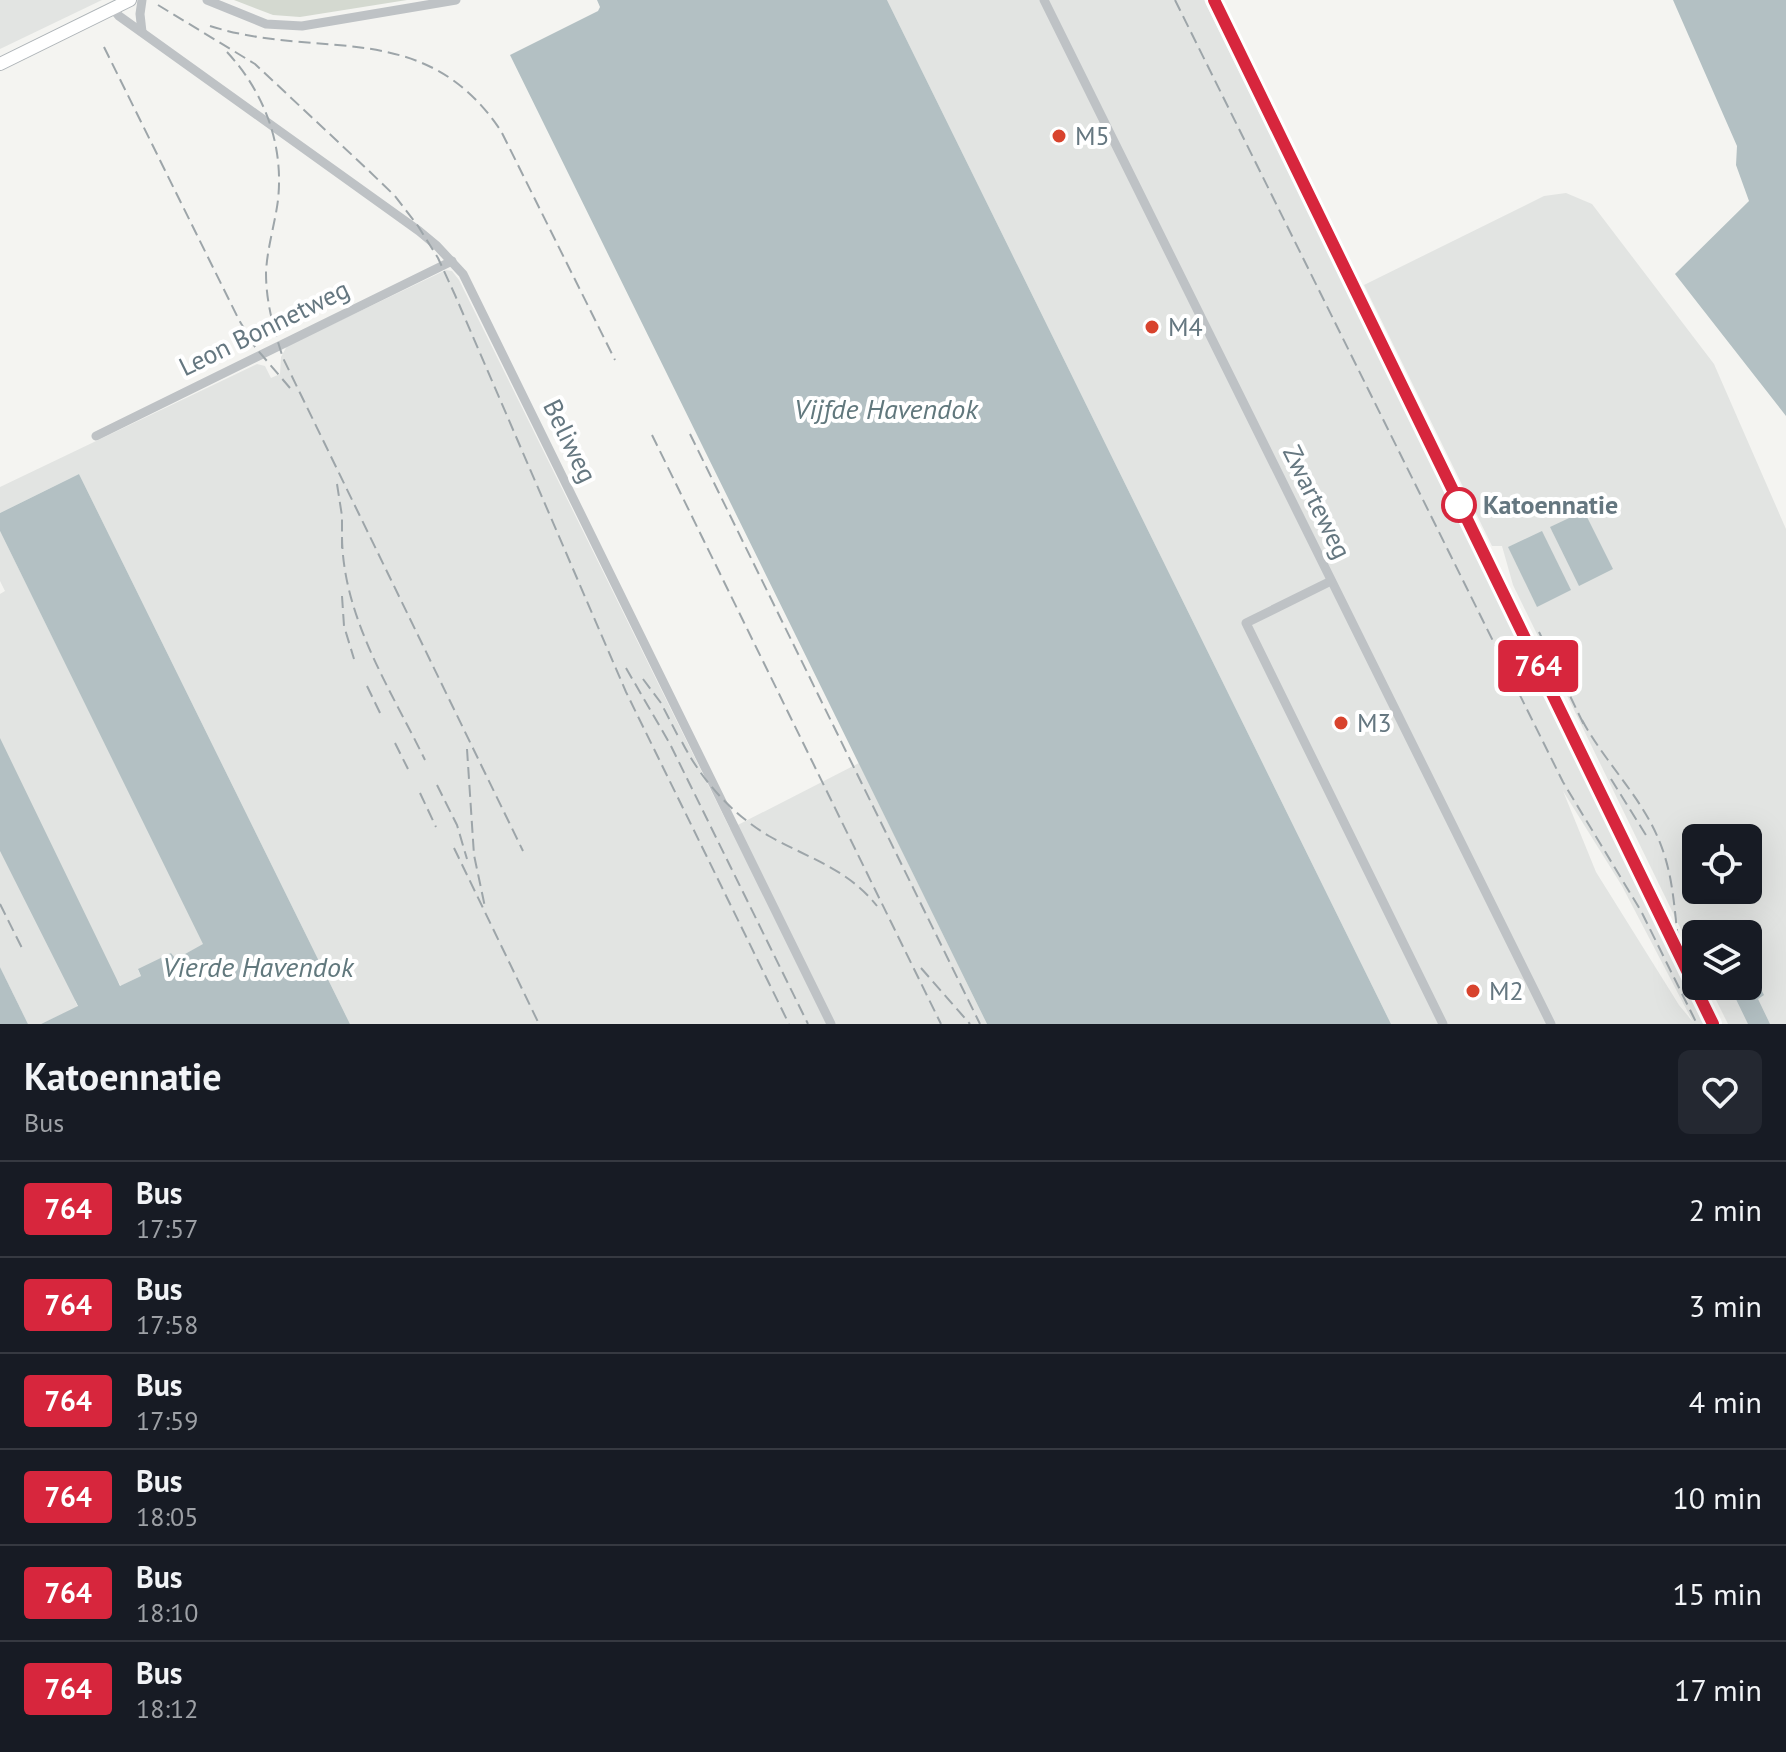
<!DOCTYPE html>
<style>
body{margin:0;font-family:"PT Sans",sans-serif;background:#242831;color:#f1f3f6;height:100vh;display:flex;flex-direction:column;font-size:30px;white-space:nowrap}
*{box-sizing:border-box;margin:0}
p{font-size:26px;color:#9ea1a6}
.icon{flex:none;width:44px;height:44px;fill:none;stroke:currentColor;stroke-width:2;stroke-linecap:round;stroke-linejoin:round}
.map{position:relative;height:1024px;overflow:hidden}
.panel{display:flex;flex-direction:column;background:#171b24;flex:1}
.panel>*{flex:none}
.badge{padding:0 16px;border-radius:6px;font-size:28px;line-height:52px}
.controls{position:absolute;left:1682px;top:824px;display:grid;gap:16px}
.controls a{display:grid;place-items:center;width:80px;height:80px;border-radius:12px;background:#171b24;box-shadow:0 8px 32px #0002;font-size:40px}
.map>.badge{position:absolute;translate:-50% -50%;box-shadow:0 0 0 4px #fff}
.round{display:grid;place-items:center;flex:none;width:84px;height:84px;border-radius:12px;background:#242831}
.head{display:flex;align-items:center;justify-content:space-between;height:136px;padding:0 24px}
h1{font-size:38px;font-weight:700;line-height:60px}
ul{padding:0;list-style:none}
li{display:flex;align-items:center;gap:24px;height:96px;padding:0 24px;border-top:2px solid #363941}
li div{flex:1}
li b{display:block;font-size:30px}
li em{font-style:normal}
li .badge{min-width:88px;font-weight:700;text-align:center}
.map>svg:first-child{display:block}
</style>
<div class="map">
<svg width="1786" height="1024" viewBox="0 0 1786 1024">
<rect width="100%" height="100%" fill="#f4f4f1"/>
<g fill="#e2e4e2" fill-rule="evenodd">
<polygon points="0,0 102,0 0,49"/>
<path d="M887 0H1204L1706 1024H1391ZM1563 791 1622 886 1693 1022 1679 1005 1596 872Z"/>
<path d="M1566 193 1592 204 1714 364 1786 529V1024H1728L1709 986H1748V934H1696V960L1513 585 1502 546H1492L1364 285 1544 196ZM1696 838H1748V890H1696Z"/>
<polygon points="446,270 452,271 459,280 730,829 859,763 987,1024 350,1024 79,474 0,513 0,487 257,364 265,366 271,378 280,374 281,357 287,346"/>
<polygon points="0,531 204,944 176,959 171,953 138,970 141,976 121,986 117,980 75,1001 78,1007 41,1024 28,1024 0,967 0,594 5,591 0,581"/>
</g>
<polygon fill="#d4d9d0" points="234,0 407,0 300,17 273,15"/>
<g fill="#b3c0c3">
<polygon points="597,0 887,0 1391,1024 987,1024 510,55 598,11 600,7"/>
<polygon points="1673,0 1786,0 1786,416 1675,274 1749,201 1736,165 1737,146"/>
<polygon points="79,474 350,1024 41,1024 78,1006 0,851 0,738 120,986 141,976 138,969 171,953 176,959 203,944 0,531 0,513"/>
<polygon points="1584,511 1613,569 1579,586 1550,527"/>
<polygon points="1542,531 1571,590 1537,607 1508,547"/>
<polygon points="0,967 28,1024 0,1024"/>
<polygon points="1753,974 1764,995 1758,999 1770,1024 1748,1024 1733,993 1740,991 1736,986 1748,986 1748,977"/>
</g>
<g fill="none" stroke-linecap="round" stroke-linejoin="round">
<g stroke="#aeb4b8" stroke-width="14">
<polyline id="secondary" points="0,64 130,0"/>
</g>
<g stroke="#afb5b7" stroke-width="16">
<polyline id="primary" points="1214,0 1713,1024"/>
</g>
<g stroke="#bec2c5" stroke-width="9">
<polyline points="207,0 266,24 302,26 456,0"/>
<polyline points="1044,0 1551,1024"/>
<polyline points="113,9 119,16 419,231 437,246 463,274 831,1024"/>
<polyline points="142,32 140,14 142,0"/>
<polyline points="96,436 452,261"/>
<polyline points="1331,581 1246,623 1443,1024"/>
</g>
<use href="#secondary" stroke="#fff" stroke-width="12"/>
<use href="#primary" stroke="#fff" stroke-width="14"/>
<g stroke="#9da5a9" stroke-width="2" stroke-dasharray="12 6" stroke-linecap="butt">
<polyline points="1175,0 1563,782 1641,911 1697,1024"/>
<polyline points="158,5 255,64 368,170 395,196 418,226 438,258 455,295 626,692 789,1024"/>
<path d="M210 26C320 61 424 16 501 131L615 360"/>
<polyline points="104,47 239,320 255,347 290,388"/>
<path d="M227 52C264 92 284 144 278 200 275 224 267 248 266 273 266 303 274 330 283 358L523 851"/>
<polyline points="690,434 980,1024"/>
<polyline points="652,435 941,1024"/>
<polyline points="337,484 342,516 342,548"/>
<path d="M342 537C343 618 391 690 425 760"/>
<polyline points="342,596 344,626 354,659"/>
<polyline points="1539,632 1586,729"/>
<polyline points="626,668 670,744 808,1024"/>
<polyline points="643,679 661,703 680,740"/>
<polyline points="367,686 381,715"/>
<path d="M1582 720C1608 768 1649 803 1665 857 1678 899 1674 943 1687 985"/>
<path d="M682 742C702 781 732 814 769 836 808 858 848 869 877 906"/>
<polyline points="395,743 408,769"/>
<polyline points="467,749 474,855 485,907"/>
<polyline points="1611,779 1649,840"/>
<polyline points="437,785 457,825 467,859"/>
<polyline points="420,793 436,827"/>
<polyline points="454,848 539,1024"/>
<polyline points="0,904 24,952"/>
<polyline points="921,968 970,1024"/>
</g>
</g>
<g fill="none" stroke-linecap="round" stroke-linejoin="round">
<g stroke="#fff" stroke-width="18">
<polyline id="line" points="1214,0 1713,1024"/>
</g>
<use href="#line" stroke="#d7263d" stroke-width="12"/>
</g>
<g fill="#d8432d" stroke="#fff" stroke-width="3">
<circle cx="1059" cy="136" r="8"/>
<circle cx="1152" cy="327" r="8"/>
<circle cx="1341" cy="723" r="8"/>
<circle cx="1473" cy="991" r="8"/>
</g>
<circle fill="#fff" stroke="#d7263d" stroke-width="4" cx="1459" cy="505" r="16"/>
<g text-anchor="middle" stroke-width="8" stroke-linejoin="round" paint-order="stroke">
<g font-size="26" fill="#657780" stroke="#fff" text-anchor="start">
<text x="1075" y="145">M5</text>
<text x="1168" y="336">M4</text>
<text x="1357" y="732">M3</text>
<text x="1489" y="1000">M2</text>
</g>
<g font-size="26" fill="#657780" stroke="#fff">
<text transform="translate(264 328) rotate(-26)" y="9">Leon Bonnetweg</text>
<text transform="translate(570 441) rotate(64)" y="9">Beliweg</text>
<text transform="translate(1317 502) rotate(64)" y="9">Zwarteweg</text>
</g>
<g font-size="26" font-weight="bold" fill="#657780" stroke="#fff" text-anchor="start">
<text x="1483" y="514">Katoennatie</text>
</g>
<g font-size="28" font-style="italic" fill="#61787d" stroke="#fff">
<text x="886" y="419">Vijfde Havendok</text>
<text x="258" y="977">Vierde Havendok</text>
</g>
</g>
</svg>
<div class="controls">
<a><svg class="icon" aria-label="locate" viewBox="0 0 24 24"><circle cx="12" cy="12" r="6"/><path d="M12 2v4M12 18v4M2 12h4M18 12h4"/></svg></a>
<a><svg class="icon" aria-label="layers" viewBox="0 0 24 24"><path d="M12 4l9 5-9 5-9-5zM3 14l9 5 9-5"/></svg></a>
</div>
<b class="badge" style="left:1538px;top:666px;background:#d7263d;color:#fff">764</b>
</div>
<section class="panel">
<div class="head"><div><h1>Katoennatie</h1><p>Bus</p></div><a class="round"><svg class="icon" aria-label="heart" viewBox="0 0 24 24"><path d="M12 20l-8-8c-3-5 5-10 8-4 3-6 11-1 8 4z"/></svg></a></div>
<ul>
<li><span class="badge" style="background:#d7263d;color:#fff">764</span><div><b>Bus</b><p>17:57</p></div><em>2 min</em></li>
<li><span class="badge" style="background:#d7263d;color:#fff">764</span><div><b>Bus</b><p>17:58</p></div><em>3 min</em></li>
<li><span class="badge" style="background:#d7263d;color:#fff">764</span><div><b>Bus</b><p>17:59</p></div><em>4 min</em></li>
<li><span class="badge" style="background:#d7263d;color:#fff">764</span><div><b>Bus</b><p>18:05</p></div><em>10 min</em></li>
<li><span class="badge" style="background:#d7263d;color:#fff">764</span><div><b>Bus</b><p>18:10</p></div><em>15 min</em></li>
<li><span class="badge" style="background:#d7263d;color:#fff">764</span><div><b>Bus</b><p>18:12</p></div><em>17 min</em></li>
</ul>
</section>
